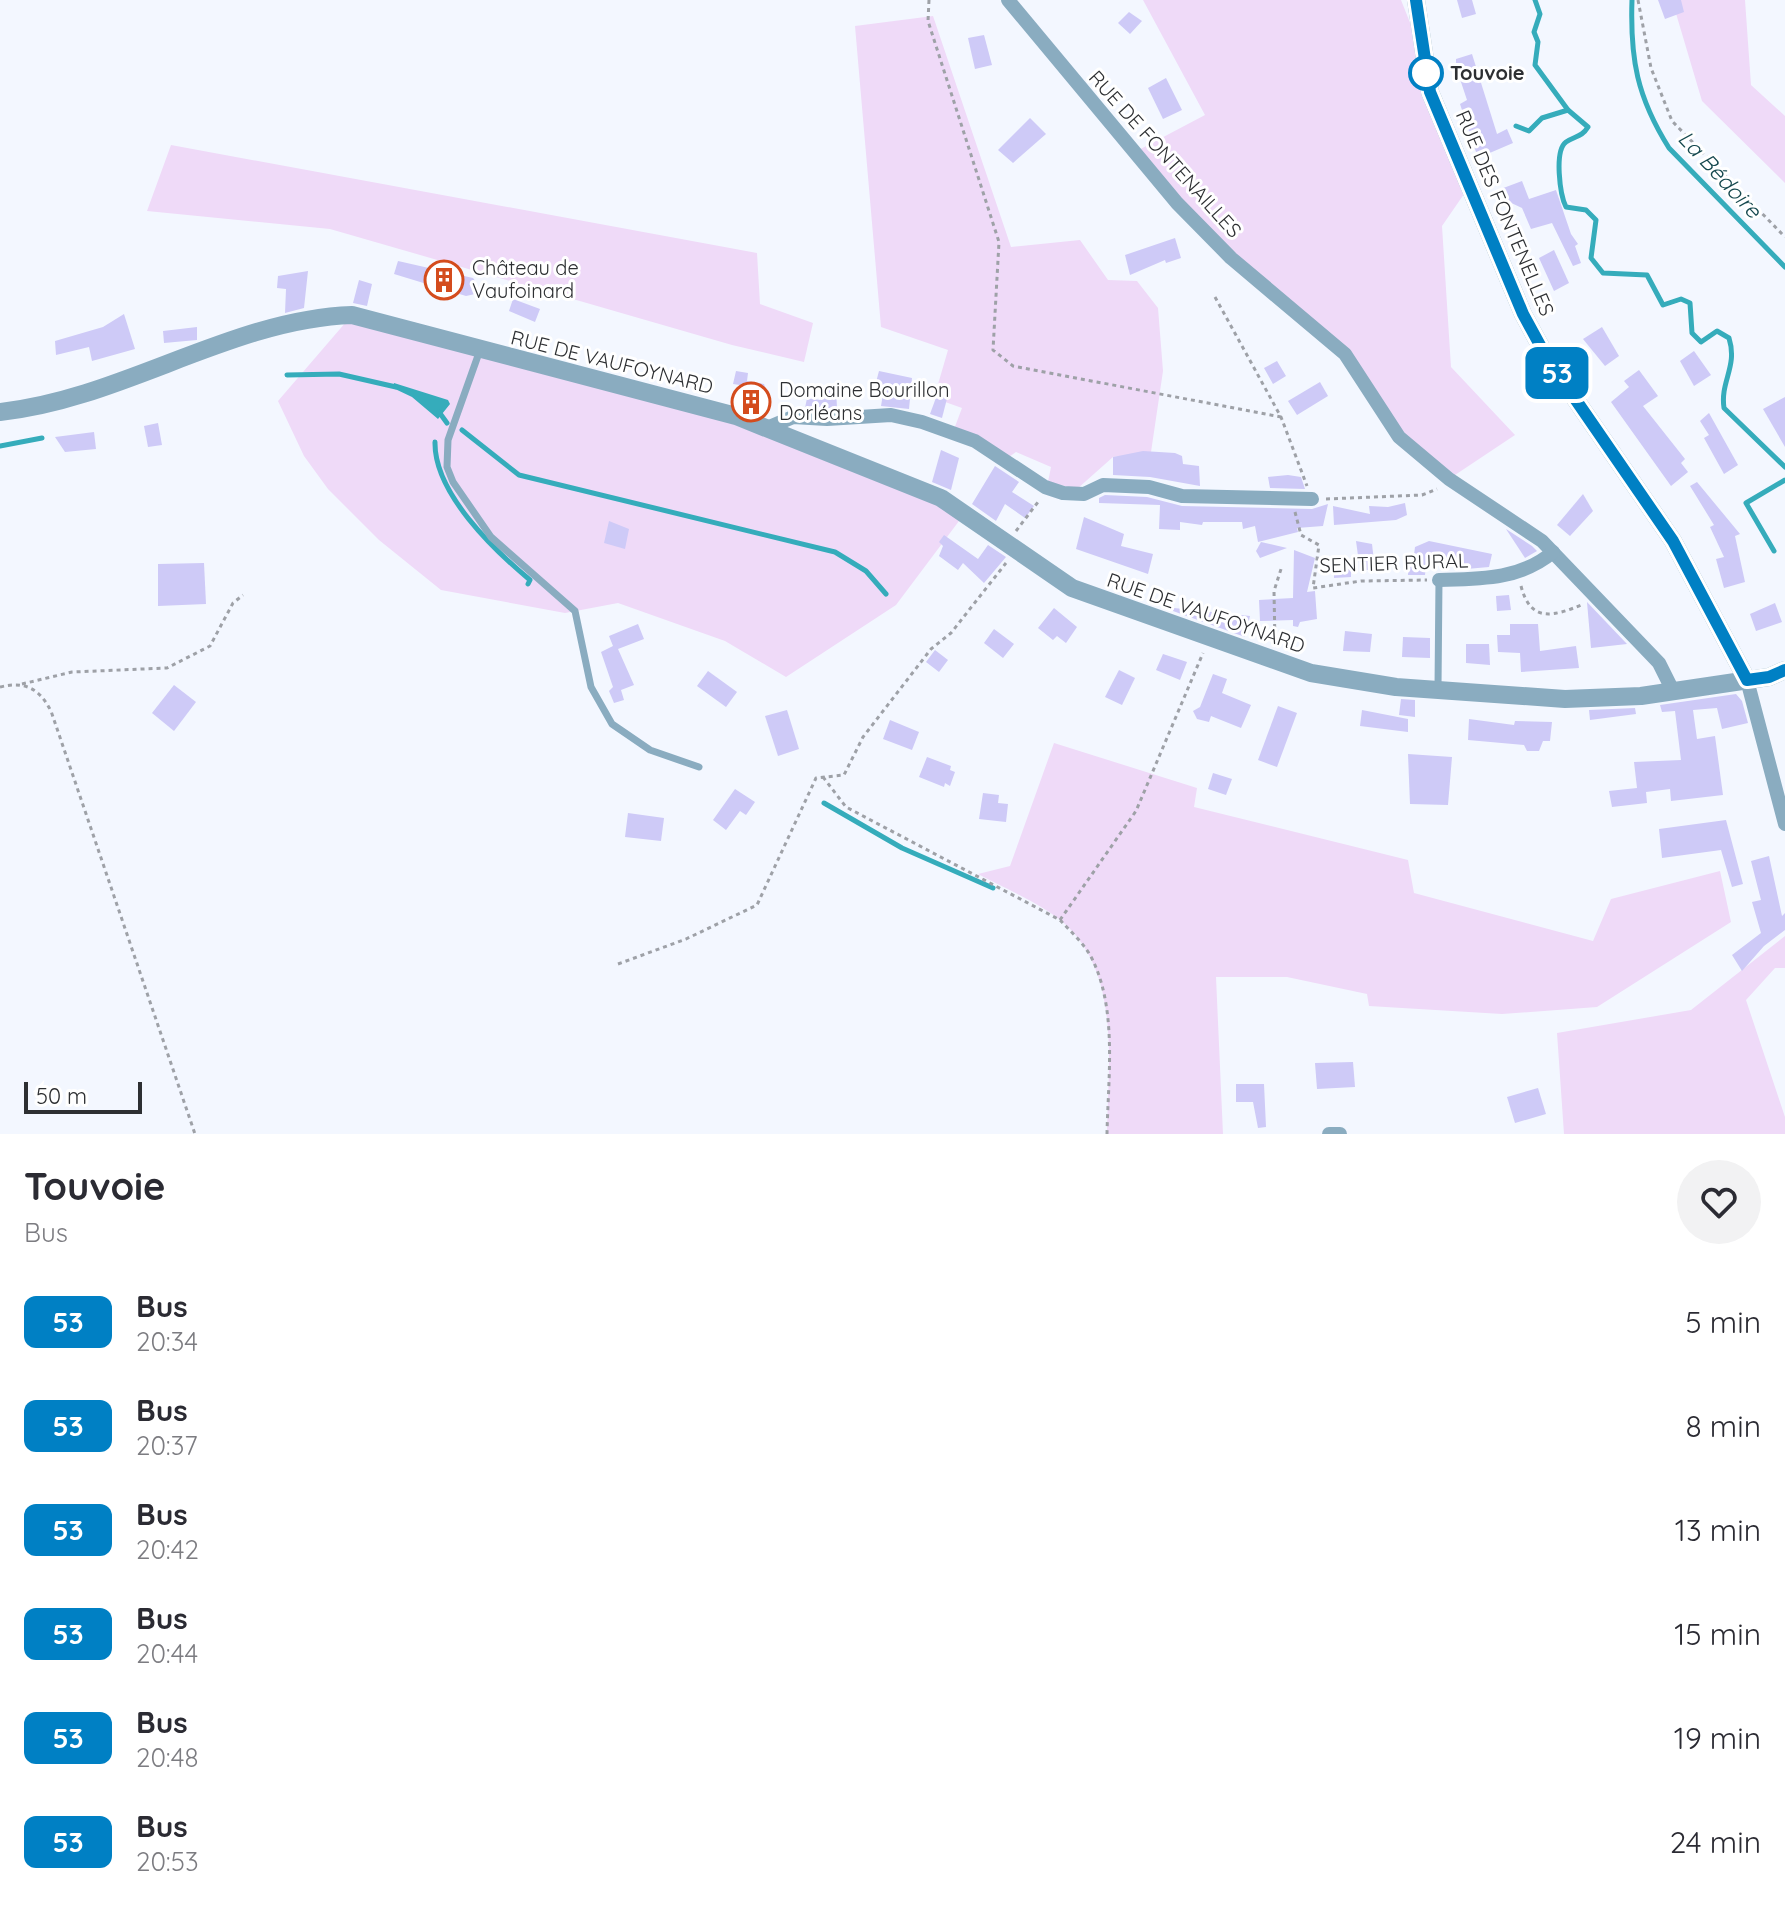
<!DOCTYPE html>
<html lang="fr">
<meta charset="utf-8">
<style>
body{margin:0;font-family:Quicksand,sans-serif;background:#f2f2f3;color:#2b2b33;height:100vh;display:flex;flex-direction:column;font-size:30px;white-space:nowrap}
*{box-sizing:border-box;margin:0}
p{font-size:26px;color:#7c7c81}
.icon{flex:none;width:44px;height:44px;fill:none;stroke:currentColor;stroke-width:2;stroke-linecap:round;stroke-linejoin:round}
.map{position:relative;height:1134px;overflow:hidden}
.details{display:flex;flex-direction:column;background:#fff;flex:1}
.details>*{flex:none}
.badge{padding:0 16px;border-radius:12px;font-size:28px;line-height:52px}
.scale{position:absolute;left:24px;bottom:20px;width:118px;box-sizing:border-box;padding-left:8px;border:4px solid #2d2f32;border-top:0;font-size:22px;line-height:28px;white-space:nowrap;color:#2d2f32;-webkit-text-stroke:6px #fff;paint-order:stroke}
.map>.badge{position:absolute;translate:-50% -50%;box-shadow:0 0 0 4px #fff}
.round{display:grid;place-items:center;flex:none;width:84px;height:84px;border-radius:42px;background:#f2f2f3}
.head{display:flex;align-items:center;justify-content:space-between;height:136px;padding:0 24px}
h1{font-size:38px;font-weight:800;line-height:60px}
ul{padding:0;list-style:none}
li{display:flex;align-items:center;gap:24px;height:104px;padding:0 24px}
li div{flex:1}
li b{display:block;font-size:30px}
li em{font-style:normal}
li .badge{min-width:88px;font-weight:700;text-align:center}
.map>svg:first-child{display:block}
</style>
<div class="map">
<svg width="1785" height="1134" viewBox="0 0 1785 1134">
<rect width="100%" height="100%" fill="#f3f7ff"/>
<g fill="#efdaf8">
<polygon points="1143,0 1401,0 1473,181 1442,226 1451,367 1515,435 1449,479 1387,422 1358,371 1231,258 1133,153 1205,115"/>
<polygon points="1672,0 1745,0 1751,85 1785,116 1785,183 1702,101"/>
<polygon points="933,16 1011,247 1080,240 1108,280 1137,281 1158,308 1163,371 1151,452 1113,457 1077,489 1048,482 1051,467 1016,452 1006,459 953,432 962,408 934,398 948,350 881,327 855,26"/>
<polygon points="171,145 757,253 760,304 813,323 804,362 732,345 330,229 147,211"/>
<polygon points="352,315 677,401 965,513 896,605 786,677 725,641 618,603 565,613 441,590 379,540 328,489 304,456 278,401"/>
<path d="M1054 743 1197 788 1194 807 1408 860 1414 893 1593 941 1611 899 1720 871 1731 922 1597 1007 1502 1014 1369 1006 1367 994 1287 977H1216L1223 1134H1107C1108 1063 1122 969 1059 919 1036 901 1004 888 978 874L1010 866Z"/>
<polygon points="1785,936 1785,968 1775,968 1746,1000 1785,1117 1785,1134 1564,1134 1557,1033 1691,1010"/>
</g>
<polygon fill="#35acbb" points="394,383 448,400 450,404 438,419 412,397 393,388"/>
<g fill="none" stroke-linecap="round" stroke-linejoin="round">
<g stroke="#35acbb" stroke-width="5">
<path d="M1535 0 1540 14 1534 32 1538 42 1535 65 1568 110 1588 127C1582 137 1575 136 1566 142 1554 151 1560 195 1566 207L1586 210 1596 220 1591 258 1603 273 1647 275 1663 305 1681 299 1690 303 1692 333 1701 342 1717 331 1729 338C1738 367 1720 381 1724 408L1785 467"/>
<path d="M1632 0C1630 59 1637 97 1669 148L1785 267"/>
<polyline points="1516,126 1529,131 1542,118 1568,110"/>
<polyline points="287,375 339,374 396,387"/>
<polyline points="439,412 447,423"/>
<polyline points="462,430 519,475 835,552 866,571 886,594"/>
<path d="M435 442C434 493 494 550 530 580L528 584"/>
<polyline points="0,446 42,438"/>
<polyline points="1774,551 1746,503 1785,480"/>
<polyline points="824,803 902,848 993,888"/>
</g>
</g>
<g fill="#cecaf7">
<polygon points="1457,0 1472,0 1476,14 1462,18"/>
<polygon points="1658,0 1681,0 1684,12 1665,19"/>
<polygon points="1129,12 1142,21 1130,34 1118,23"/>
<polygon points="984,35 992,65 975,69 968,38"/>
<polygon points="1472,54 1497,134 1507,129 1513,143 1478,158 1460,104 1467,100 1456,67 1456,59"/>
<polygon points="1166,78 1182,110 1163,119 1148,88"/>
<polygon points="1030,118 1046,134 1013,163 998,150"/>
<polygon points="1522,181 1529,199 1556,190 1571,234 1578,244 1575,246 1581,263 1573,266 1552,223 1531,229 1522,208 1490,193"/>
<polygon points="1175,238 1181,258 1166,263 1165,260 1130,275 1125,255"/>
<polygon points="1554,250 1569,283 1554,291 1539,258"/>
<polygon points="398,261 473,278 476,282 475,294 466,296 394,274"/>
<polygon points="308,271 304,308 285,313 286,289 277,288 278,276"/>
<polygon points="359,280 372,284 367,306 353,303"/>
<polygon points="513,299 540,309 535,322 509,311"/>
<polygon points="124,314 135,349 92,361 89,347 56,355 55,341 103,327"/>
<polygon points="197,327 197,340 164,343 163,331"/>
<polygon points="1602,327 1619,356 1605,366 1583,339"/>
<polygon points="1694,351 1711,375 1694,386 1680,361"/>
<polygon points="1277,361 1286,376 1273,384 1264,368"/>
<polygon points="1639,370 1658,396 1643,406 1685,459 1681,463 1688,472 1671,486 1611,402 1629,387 1624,381"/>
<polygon points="736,371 748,373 747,381 764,384 767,393 764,412 736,404 740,385 733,384"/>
<polygon points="879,371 912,378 909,409 881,406 884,388 875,386"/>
<polygon points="1320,382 1328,396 1297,415 1288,401"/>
<polygon points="941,384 950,387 942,418 930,414"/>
<polygon points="823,386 836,387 837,408 805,408 807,398 820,400"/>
<polygon points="1785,397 1785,447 1763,409"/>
<polygon points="1709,413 1738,465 1724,474 1704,438 1709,435 1700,421"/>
<polygon points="158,423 162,445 148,447 144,426"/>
<polygon points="94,432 96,449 65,452 55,437"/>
<polygon points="941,450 959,458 951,490 932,482"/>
<polygon points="1143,451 1175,453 1182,456 1183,464 1199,466 1200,486 1150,477 1113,475 1113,457"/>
<polygon points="995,466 1019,482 1012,492 1034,506 1025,518 1005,504 996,521 972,504"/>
<polygon points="1288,475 1301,477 1305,489 1270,488 1268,477"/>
<polygon points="1697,482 1740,534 1735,536 1745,582 1724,588 1716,559 1724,557 1710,527 1714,525 1690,486"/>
<polygon points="1583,494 1593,511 1570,536 1557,525"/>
<polygon points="1105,495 1147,497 1182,506 1312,509 1328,504 1323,526 1297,528 1298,532 1258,542 1255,526 1243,529 1242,522 1203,522 1202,525 1180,522 1180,530 1159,529 1160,505 1099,503 1099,498"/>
<polygon points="1405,503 1407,515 1396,520 1334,525 1333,506 1370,514 1369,506 1388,507"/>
<polygon points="1084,517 1124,534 1121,546 1153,554 1148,574 1076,549"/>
<polygon points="609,521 629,529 625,549 604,543"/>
<polygon points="1506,529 1532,546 1537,551 1525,558"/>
<polygon points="944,535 978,559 988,545 1006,557 984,583 963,563 958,570 939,556 943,546 939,542"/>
<polygon points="1356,541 1372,544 1375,570 1360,570"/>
<polygon points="1429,541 1492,554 1489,567 1455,570 1453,562 1426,565 1425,575 1408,575 1409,555 1414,555 1415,547"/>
<polygon points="1261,542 1287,548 1260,558 1256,551"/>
<polygon points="1294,550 1315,558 1307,592 1315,591 1317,619 1300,622 1298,627 1293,626 1293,620 1260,621 1259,600 1293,598"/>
<polygon points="204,563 206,604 158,606 158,564"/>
<polygon points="1351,563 1351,577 1334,578 1334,564"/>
<polygon points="1509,595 1511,610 1497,611 1496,596"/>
<polygon points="1587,602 1627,644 1591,648"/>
<polygon points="1775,603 1782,622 1756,631 1750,614"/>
<polygon points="1054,608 1077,627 1066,643 1057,636 1053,640 1038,628"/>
<polygon points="1174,608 1250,616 1245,637 1173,611"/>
<polygon points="638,624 644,639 618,649 634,685 621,690 624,700 614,703 609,691 613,687 601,652 613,646 609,636"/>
<polygon points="1510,624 1538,624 1540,651 1576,646 1579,668 1521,672 1520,653 1498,652 1497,635 1510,635"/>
<polygon points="994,629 1014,644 1003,658 984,643"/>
<polygon points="1345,631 1372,634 1370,652 1343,651"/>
<polygon points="1403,637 1430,638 1430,658 1402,657"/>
<polygon points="1466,644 1489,644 1490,665 1466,663"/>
<polygon points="935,650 948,660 939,672 926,662"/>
<polygon points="1163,654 1187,662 1180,680 1156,670"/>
<polygon points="1119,670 1135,678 1122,705 1105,697"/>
<polygon points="708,671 737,692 726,707 697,686"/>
<polygon points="1213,674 1227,679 1222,693 1251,705 1241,728 1211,716 1209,722 1197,719 1193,711 1200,707"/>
<polygon points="174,685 196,702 174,731 152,713"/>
<polygon points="1736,694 1742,701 1748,723 1722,729 1717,708 1693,710 1697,739 1715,736 1723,795 1671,801 1670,789 1646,792 1647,803 1612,807 1609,791 1637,788 1634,762 1681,760 1675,711 1662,712 1660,705"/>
<polygon points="1401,699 1415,700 1415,717 1399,715"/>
<polygon points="1278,706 1297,713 1277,767 1258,760"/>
<polygon points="1635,708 1636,714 1590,720 1589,710"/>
<polygon points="787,710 799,749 778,756 765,716"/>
<polygon points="1362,710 1408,719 1408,732 1360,726"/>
<polygon points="1469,719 1514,725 1515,721 1552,722 1550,741 1543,741 1539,751 1527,751 1524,745 1468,740"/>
<polygon points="890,720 919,732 912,750 883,739"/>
<polygon points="1408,754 1452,757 1448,805 1410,804"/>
<polygon points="927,757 951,766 950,770 955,772 950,786 945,783 944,787 919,777"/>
<polygon points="1213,773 1232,779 1226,795 1208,789"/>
<polygon points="735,789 755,802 746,815 740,811 726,830 713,820"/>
<polygon points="983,793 999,795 998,803 1008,804 1006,822 979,819"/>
<polygon points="628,813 664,818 661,841 625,837"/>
<polygon points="1726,820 1743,884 1732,887 1721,850 1662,858 1659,829"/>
<polygon points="1769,856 1782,916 1785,913 1785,930 1764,946 1742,971 1732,955 1761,933 1752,902 1761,900 1751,861"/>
<polygon points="1353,1062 1355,1087 1317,1089 1315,1063"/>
<polygon points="1236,1084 1264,1084 1266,1127 1258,1128 1253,1102 1236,1102"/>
<polygon points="1538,1088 1546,1114 1515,1123 1507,1097"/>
</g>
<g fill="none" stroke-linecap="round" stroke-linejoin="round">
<g stroke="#9ea1a7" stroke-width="3" stroke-dasharray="4 4" stroke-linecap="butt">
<polyline points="929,0 928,21 999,242 993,350 1013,366 1281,417"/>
<polyline points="1638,0 1651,68 1672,121 1785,237"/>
<polyline points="1215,297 1281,417 1307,486"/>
<polyline points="1326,499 1422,495 1437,489"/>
<polyline points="1295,512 1301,535 1319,545 1313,588 1361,581 1427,580"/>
<polyline points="1016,531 1038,502"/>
<path d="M1521 586C1531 624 1554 616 1584 604"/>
<polyline points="1275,644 1274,591 1282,566"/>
<polyline points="22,684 72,672 167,668 210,646 233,603 243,595"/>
<path d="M0 687C25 681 39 688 51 711L195 1134"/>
<path d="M823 777 846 807 1060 920C1072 933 1087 946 1094 963 1117 1013 1108 1080 1107 1134"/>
<polyline points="1060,920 1136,811 1203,653"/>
<polyline points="618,964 686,939 757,905 816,778 844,775 863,737 931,649 951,633 1006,563"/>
</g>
<g stroke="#8aacc0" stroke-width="7">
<polyline points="480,350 448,440 447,467 453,482 491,537 575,611 591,687 612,724 650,750 699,767"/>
<polyline points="1438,687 1439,580"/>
</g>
<g stroke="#8aacc0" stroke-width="14">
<polyline points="1008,0 1177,203 1231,258 1345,354 1399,437 1449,479 1542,541 1659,663 1673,691"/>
<polyline points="767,428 793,417 827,419 891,415 922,422 975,441 1045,487 1063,493 1084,494 1103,485 1149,487 1182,496 1312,499"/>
<path d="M1439 580C1479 579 1520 580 1553 552"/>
<polyline points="1747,680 1785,824"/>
<polyline points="1329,1134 1340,1134"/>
</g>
<g stroke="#8aacc0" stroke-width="18">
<polyline points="1416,0 1430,92 1523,314 1547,358 1673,541 1747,680"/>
<path d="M0 412C122 399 232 319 352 315L736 416 941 498 1072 588 1311 673 1396 687 1565 699 1641 696 1769 677 1785 670"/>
</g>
</g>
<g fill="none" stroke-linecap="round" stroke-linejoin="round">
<g stroke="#fff" stroke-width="18">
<polyline id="line" points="1416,0 1430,92 1523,314 1547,358 1673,541 1747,680 1769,677 1785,670"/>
</g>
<use href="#line" stroke="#0080c4" stroke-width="12"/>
</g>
<defs>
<g id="building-ring" transform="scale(2)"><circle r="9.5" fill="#fff" stroke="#d44c1d" stroke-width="1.5"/><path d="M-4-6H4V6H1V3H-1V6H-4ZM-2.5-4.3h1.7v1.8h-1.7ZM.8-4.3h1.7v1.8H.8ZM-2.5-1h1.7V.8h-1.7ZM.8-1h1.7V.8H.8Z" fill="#d44c1d"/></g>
</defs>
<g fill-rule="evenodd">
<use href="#building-ring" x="444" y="280"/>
<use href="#building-ring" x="751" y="402"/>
</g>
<circle fill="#fff" stroke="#0080c4" stroke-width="4" cx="1426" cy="73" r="16"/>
<g text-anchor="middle" stroke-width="6" stroke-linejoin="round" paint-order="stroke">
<g font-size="20" font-weight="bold" fill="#2d2f32" stroke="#fff" text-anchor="start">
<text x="1450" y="80">Touvoie</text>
</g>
<g font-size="20" fill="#2d2f32" stroke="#fff">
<text transform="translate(1165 154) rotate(48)" y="7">RUE DE FONTENAILLES</text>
<text transform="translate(1505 213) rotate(67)" y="7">RUE DES FONTENELLES</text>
<text transform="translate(612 362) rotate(14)" y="7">RUE DE VAUFOYNARD</text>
<text transform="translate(1394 563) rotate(-2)" y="7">SENTIER RURAL</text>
<text transform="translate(1206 613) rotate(19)" y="7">RUE DE VAUFOYNARD</text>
</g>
<g font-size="20" fill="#2d2f32" stroke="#fff" text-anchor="start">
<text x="472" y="275">Château de<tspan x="472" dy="23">Vaufoinard</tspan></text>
<text x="779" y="397">Domaine Bourillon<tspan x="779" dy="23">Dorléans</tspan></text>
</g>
<g font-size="22" font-style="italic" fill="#15484e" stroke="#fff">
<text transform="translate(1720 174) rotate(47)" y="8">La Bédoire</text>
</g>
</g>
</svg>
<div class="scale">50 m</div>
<b class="badge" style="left:1557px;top:373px;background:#0080c4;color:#fff">53</b>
</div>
<section class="details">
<div class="head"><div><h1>Touvoie</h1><p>Bus</p></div><a class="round"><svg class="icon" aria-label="heart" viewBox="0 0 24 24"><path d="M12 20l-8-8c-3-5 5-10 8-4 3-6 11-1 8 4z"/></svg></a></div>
<ul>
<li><span class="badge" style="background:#0080c4;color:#fff">53</span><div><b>Bus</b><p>20:34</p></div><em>5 min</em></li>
<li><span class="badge" style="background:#0080c4;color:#fff">53</span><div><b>Bus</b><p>20:37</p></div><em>8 min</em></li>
<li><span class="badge" style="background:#0080c4;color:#fff">53</span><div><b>Bus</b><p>20:42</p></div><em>13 min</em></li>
<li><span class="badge" style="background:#0080c4;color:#fff">53</span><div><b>Bus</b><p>20:44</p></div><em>15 min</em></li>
<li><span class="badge" style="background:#0080c4;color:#fff">53</span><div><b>Bus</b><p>20:48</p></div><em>19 min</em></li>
<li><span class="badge" style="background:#0080c4;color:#fff">53</span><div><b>Bus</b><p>20:53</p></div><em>24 min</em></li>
</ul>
</section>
